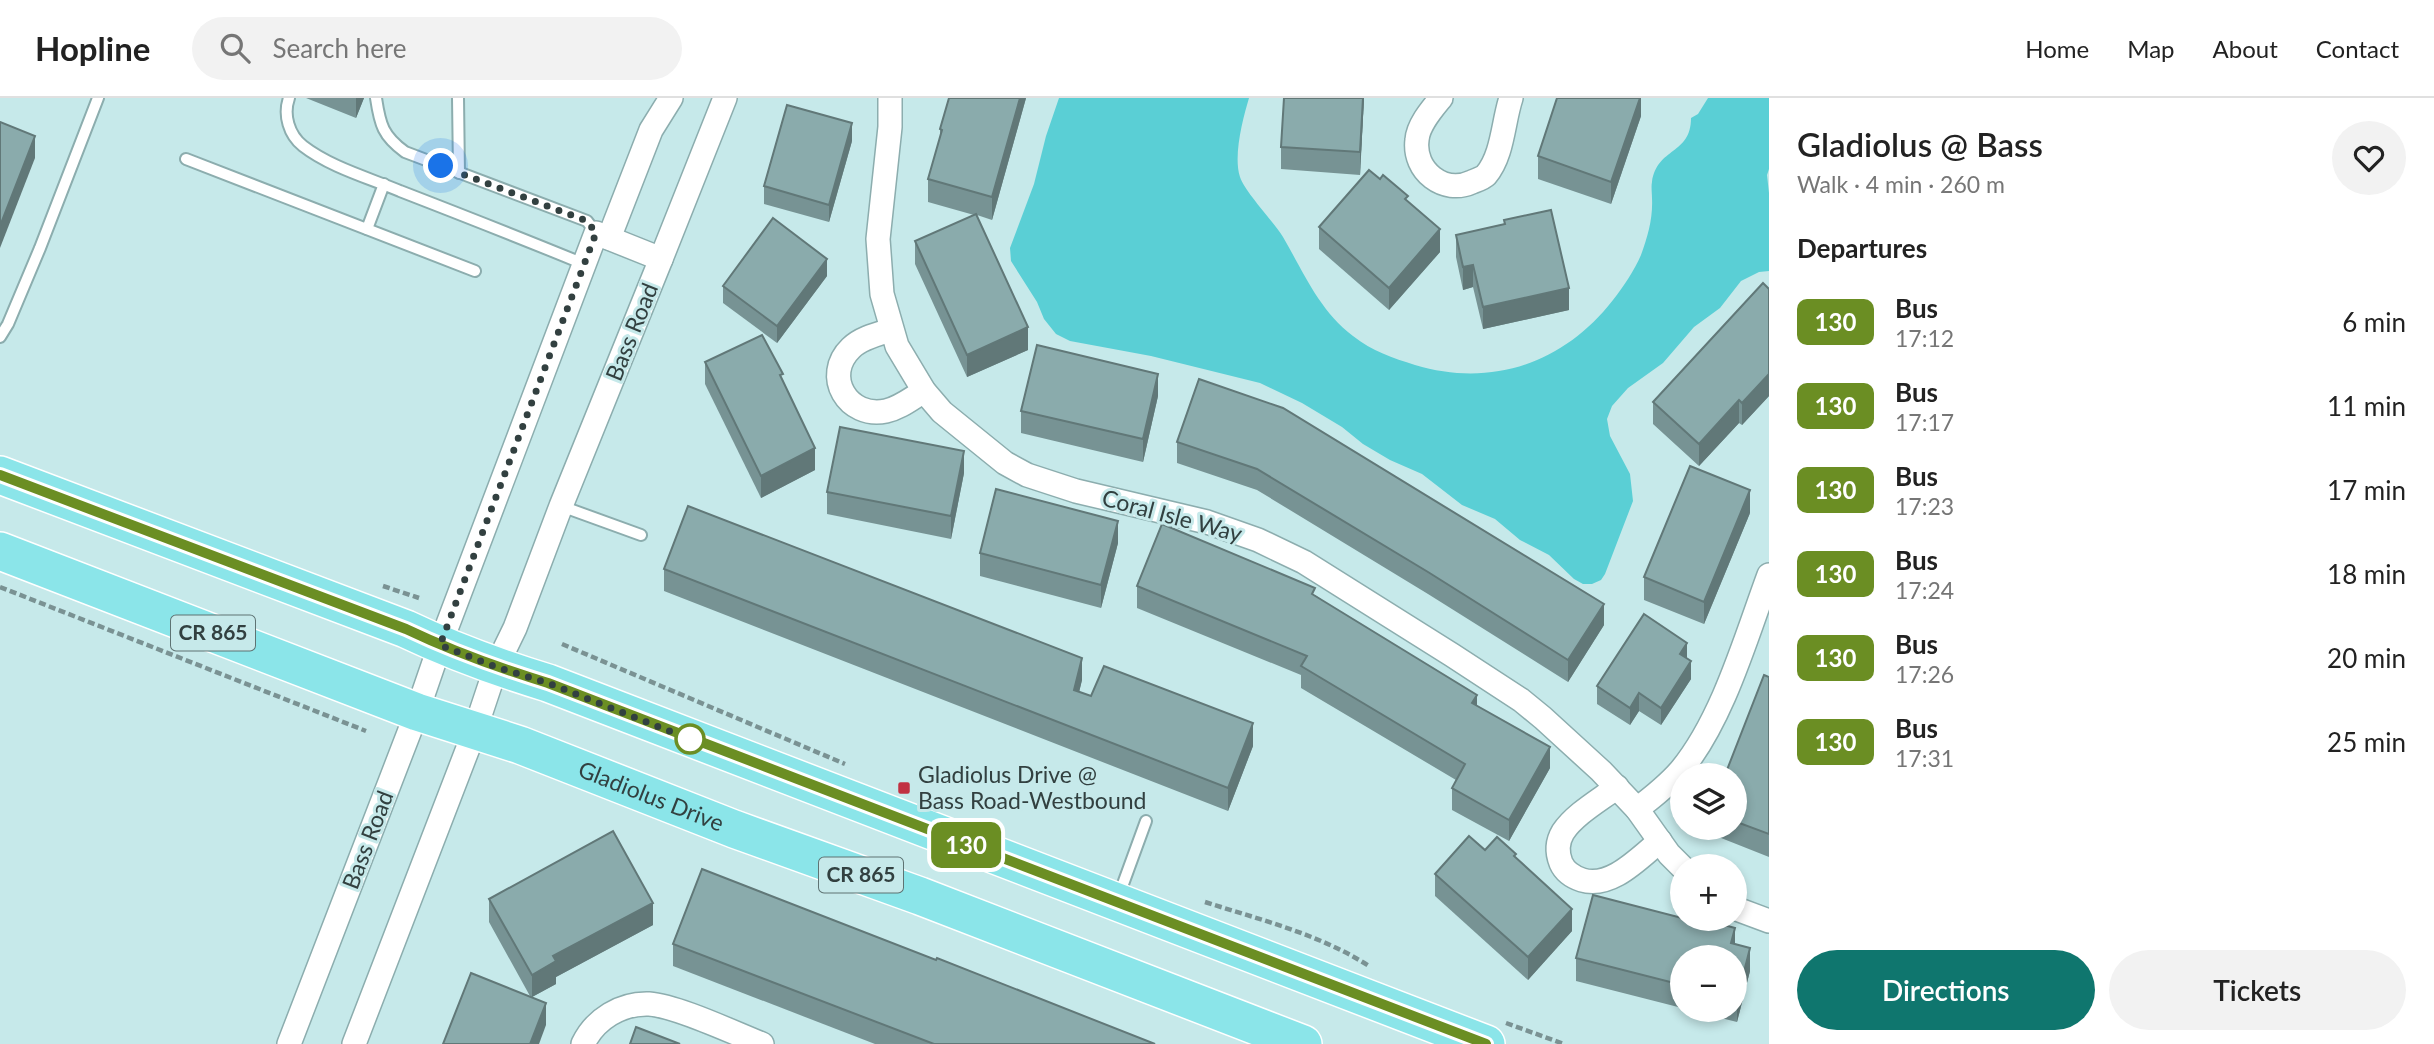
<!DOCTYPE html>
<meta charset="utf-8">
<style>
body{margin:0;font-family:Lato,sans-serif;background:#f2f2f2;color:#222;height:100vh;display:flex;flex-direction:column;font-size:26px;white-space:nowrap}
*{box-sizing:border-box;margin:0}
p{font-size:23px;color:#767676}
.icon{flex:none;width:38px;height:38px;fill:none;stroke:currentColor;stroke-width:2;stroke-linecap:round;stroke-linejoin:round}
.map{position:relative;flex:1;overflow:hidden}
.drawer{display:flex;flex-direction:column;background:#fff;width:665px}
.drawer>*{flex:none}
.badge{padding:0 14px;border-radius:10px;font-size:24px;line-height:46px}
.buttons{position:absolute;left:1670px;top:665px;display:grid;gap:14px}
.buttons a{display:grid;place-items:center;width:77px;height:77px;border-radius:50%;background:#fff;box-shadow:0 4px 10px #0003;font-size:35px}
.you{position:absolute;width:35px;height:35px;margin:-18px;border:5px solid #fff;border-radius:50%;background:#1a73e8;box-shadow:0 0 0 10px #1a73e833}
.map>.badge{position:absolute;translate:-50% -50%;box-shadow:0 0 0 4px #fff}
h2{padding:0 28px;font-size:26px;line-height:63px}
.round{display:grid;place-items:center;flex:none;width:74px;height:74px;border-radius:37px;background:#f2f2f2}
.head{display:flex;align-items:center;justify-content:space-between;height:119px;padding:0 28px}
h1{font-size:33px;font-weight:600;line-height:52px}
.cta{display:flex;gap:14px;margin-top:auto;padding:14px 28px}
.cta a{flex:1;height:80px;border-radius:42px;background:#0f766e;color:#fff;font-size:28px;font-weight:600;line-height:80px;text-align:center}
.cta a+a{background:#f2f2f2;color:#222}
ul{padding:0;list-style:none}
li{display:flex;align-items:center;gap:21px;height:84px;padding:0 28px}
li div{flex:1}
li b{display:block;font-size:26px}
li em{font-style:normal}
li .badge{min-width:77px;font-weight:700;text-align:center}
header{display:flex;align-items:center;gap:42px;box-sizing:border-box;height:98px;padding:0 35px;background:#fff;border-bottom:2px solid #e0e0e0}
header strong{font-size:33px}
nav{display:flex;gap:38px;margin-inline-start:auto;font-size:24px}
.search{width:490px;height:63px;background:#f2f2f2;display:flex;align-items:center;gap:18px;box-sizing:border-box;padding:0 24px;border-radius:38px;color:#767676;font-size:26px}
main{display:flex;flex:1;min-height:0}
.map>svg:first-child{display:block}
</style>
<header>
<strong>Hopline</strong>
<div class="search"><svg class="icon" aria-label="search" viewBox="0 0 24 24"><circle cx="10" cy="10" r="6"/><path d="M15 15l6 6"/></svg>Search here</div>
<nav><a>Home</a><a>Map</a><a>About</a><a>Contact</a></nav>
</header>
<main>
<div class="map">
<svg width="1769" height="946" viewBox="0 0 1769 946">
<rect width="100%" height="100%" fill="#c6e9ea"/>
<path fill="#5acfd5" d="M1059 0H1249C1243 20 1233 58 1240 79 1245 94 1273 123 1283 139 1304 175 1319 212 1353 238 1372 253 1393 260 1415 267 1492 290 1564 265 1613 202 1624 188 1634 173 1641 157 1648 138 1653 120 1652 100 1652 95 1651 89 1652 84 1657 49 1691 57 1691 20L1698 16 1708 0H1769V71L1767 77 1769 95V173L1759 174 1741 183 1720 210 1694 229 1663 265 1628 290 1612 308 1607 321 1610 338 1630 376 1633 403 1605 476 1601 482 1592 486H1583L1574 481 1549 457 1520 442 1495 421 1462 407 1422 376 1390 362 1363 346 1342 329 1302 305 1260 285 1151 258 1070 243 1056 236 1044 221 1037 204 1011 163 1010 150 1034 86 1046 38Z"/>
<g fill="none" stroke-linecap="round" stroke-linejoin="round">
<g stroke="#8cadae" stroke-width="14">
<g id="lane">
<path d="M289 0C283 17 289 37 303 48 330 69 369 80 400 93 462 117 523 141 584 166"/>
<path d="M376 0C380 27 383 38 405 54L587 123 596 135"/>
<polyline points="458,0 459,75"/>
<polyline points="186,61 475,173"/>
<polyline points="367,131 384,86"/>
<polyline points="0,239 8,226 40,150 98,0"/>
<polyline points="561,408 641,437"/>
<polyline points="1119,797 1146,723"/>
</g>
</g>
<g stroke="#8cadae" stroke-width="26">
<g id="street">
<polyline points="890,0 890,29 878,141 882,196 897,248 924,293 942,314 1005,365 1027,377 1076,393 1207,424 1258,442 1304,464 1452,557 1521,602 1543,620 1601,673 1637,711 1669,756 1682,769"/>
<path d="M1441 0C1432 11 1418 27 1417 42 1413 73 1444 97 1472 84 1477 82 1483 80 1486 77 1503 57 1503 24 1511 0"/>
<polyline points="609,140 651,32 671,0"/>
<polyline points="661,161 725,0"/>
<path d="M891 232C878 236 861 240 851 250 822 278 848 321 886 313 900 310 912 300 924 293"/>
<path d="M1617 689C1600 702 1575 716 1563 734 1557 744 1557 755 1561 765 1565 774 1573 779 1582 782 1611 791 1639 760 1660 743"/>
<path d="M1637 711C1653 699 1668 687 1681 672 1723 621 1746 539 1769 477"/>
<polyline points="1734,810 1769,823"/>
<polyline points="289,946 417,614 440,547 596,135 661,161 561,408 515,530 496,569 475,632 354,946"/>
<path d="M583 946C595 921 621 905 649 906 677 908 734 935 762 946"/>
</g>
</g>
<g stroke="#fff" stroke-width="40">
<g id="primary">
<path d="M0 377 406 531C452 553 499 570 548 585L1486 946"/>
<path id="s1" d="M0 453 417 614 520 647 734 731 920 798 1303 946"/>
</g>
</g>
<g stroke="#7a9293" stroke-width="4.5" stroke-dasharray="7 3.5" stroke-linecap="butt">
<polyline points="383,488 419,500"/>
<polyline points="0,489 366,633"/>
<polyline points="562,546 845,666"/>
<path d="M1205 804C1261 822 1319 836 1369 868"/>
<polyline points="1506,925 1564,946"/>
</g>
<use href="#lane" stroke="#fff" stroke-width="10"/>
<use href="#street" stroke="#fff" stroke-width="23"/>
<use href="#primary" stroke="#8be5e9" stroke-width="37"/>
</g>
<g fill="#779394">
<polygon points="306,0 364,0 356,20"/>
<polygon points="1026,0 992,122 977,117 1028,252 967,279 915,166 915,143 974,117 928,104 928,81 940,40 940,31"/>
<polygon points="1284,0 1364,0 1360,77 1281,71 1281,49"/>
<polygon points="1641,0 1641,18 1611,106 1538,81 1538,58"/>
<polygon points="852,43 829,124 764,106 764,88"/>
<polygon points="1380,81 1440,154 1389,212 1319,151 1319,129"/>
<polygon points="1504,122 1569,212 1483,231 1473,189 1463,192 1456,159 1456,137 1504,126"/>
<polygon points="827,178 777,245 723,205 723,188"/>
<polygon points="1769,191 1769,298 1742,327 1739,325 1699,368 1653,326 1653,304"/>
<polygon points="705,264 783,282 815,372 761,400 705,286"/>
<polygon points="1199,281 1604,527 1568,584 1428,496 1257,392 1177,365 1177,344"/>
<polygon points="1158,298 1143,364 1021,335 1021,313"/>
<polygon points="964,375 951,441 827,416 827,394"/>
<polygon points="1750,415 1704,526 1644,502 1644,479"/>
<polygon points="1118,445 1101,510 980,478 980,455"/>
<polygon points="664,471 1082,582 1079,594 1253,648 1228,713 664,493"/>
<polygon points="1137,488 1315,497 1477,608 1550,670 1509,743 1452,712 1452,690 1456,682 1301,590 1301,577 1137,510"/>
<polygon points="1687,561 1691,581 1661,627 1639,613 1630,627 1597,606 1597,588"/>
<polygon points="1769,579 1769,759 1711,736 1711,730 1734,730 1734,677"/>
<polygon points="1485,752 1516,760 1572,833 1528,882 1435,798 1435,776"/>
<polygon points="489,801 653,827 556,879 556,886 532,899 546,927 489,824"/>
<polygon points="1701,825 1735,846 1750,873 1737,924 1689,912 1734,912 1734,859 1682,859 1682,910 1576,883 1576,860"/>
<polygon points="673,846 936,862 1155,946 875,946 673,868"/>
</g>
<g fill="#617878">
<polygon points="356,0 364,0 356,20"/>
<polygon points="1020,0 1026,0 992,122 992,99"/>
<polygon points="1363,0 1364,0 1360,77 1360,54"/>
<polygon points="1640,0 1641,0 1641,18 1611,106 1611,84"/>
<polygon points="852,25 852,43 829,124 829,107"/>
<polygon points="35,38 35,60 0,150 0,128"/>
<polygon points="1440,131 1440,154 1389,212 1389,190"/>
<polygon points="827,161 827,178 777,245 777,228"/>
<polygon points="1473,167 1473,189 1463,192 1463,169"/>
<polygon points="1569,190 1569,212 1483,231 1483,209"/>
<polygon points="1028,229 1028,252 967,279 967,257"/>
<polygon points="1158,276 1158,298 1143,364 1143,341"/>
<polygon points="1769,276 1769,298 1742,327 1742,305"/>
<polygon points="1739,302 1739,325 1699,368 1699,346"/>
<polygon points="815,350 815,372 761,400 761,378"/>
<polygon points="964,353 964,375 951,441 951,418"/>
<polygon points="1750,392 1750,415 1704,526 1704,504"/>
<polygon points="1118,423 1118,445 1101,510 1101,487"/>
<polygon points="1604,506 1604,527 1568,584 1568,562"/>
<polygon points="1687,545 1687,562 1680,556"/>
<polygon points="1082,560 1082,582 1074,615 1074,592"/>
<polygon points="1691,563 1691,581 1661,627 1661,610"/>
<polygon points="1639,595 1639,613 1630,627 1630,610"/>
<polygon points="1477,597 1477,619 1472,605"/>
<polygon points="1253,625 1253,648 1228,713 1228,690"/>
<polygon points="1550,649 1550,670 1509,743 1509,722"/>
<polygon points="653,805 653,827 556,879 556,886 532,899 532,877 553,858"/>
<polygon points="1572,811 1572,833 1528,882 1528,859"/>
<polygon points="1735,830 1735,852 1731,845"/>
<polygon points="1750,850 1750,873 1737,924 1737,902"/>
<polygon points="546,905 546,927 539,946 530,946"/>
</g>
<g fill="#8aabac" stroke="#617878" stroke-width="2">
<polygon points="949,0 1020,0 992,99 928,81 942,32 940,31"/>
<polygon points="1284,0 1363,0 1360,54 1281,49"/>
<polygon points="1557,0 1640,0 1611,84 1538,58"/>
<polygon points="787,7 852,25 829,107 764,88"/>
<polygon points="0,24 35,38 0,128"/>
<polygon points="1369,72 1380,81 1383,77 1408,98 1405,101 1440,131 1389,190 1319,129"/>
<polygon points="1551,112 1569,190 1483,209 1473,167 1463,169 1456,137 1505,126 1504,122"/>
<polygon points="976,116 1028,229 967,257 915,143"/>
<polygon points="773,120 827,161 777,228 723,188"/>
<polygon points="1763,185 1769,191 1769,276 1742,305 1739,302 1699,346 1653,304"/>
<polygon points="762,237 783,276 780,277 815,350 761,378 705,264"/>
<polygon points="1037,247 1158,276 1143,341 1021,313"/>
<polygon points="1199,281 1283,310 1604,506 1568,562 1428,474 1257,371 1177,344"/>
<polygon points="840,329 964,353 951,418 827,394"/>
<polygon points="1690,368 1750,392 1704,504 1644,479"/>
<polygon points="996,391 1118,423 1101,487 980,455"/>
<polygon points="688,408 1082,560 1074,592 1091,598 1104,568 1253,625 1228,690 664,471"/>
<polygon points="1162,426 1315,490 1312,496 1477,597 1472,605 1550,649 1509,722 1452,690 1465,666 1301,568 1307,558 1137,488"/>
<polygon points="1644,516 1687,545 1680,556 1691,563 1661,610 1639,595 1630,610 1597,588"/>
<polygon points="1764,577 1769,579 1769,736 1734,723 1734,677 1725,677"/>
<polygon points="613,733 653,805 553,858 556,863 532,877 489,801"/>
<polygon points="1469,738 1485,752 1497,739 1516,756 1514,758 1572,811 1528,859 1435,776"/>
<polygon points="702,771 936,862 937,860 1155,946 934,946 673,846"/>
<polygon points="1593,797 1682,820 1682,821 1687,821 1701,825 1702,821 1735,830 1731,845 1750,850 1737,902 1734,901 1734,859 1682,859 1682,887 1576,860"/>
<polygon points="471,875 546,905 530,946 443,946"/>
<polygon points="636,929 680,946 630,946"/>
</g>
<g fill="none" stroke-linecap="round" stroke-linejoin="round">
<g stroke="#fff" stroke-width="16">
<path id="line" d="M0 377 406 531C452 553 499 570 548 585L1486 946"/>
</g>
<use href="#line" stroke="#6b8e23" stroke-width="10"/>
<polyline stroke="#324040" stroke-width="7" stroke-dasharray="0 12.6" points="441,68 587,123 596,135 440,547 496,569 548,585 692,642 690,641"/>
</g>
<circle fill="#fff" stroke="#6b8e23" stroke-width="3.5" cx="690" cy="641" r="14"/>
<rect fill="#c13142" stroke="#c6e9ea" stroke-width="2.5" x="897" y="683" width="14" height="14" rx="3.5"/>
<g text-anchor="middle" stroke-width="6" stroke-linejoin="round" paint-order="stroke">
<g fill="#c6e9ea" stroke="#5e7373" stroke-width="2">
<rect x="171" y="517.5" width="84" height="35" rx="5"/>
<rect x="819" y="759.5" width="84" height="35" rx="5"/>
</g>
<g font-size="21" font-weight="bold" fill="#324040">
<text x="213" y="542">CR 865</text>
<text x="861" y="784">CR 865</text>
</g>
<g font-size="23" fill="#324040" stroke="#c6e9ea">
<text transform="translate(632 234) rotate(-68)" y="8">Bass Road</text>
<text transform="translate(1172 418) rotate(15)" y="8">Coral Isle Way</text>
<text dy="8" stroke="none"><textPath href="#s1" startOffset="696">Gladiolus Drive</textPath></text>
<text transform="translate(368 742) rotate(-69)" y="8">Bass Road</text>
</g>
<g font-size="23" fill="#324040" stroke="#c6e9ea" text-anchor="start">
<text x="918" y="685">Gladiolus Drive @<tspan x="918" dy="26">Bass Road-Westbound</tspan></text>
</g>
</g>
</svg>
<div class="buttons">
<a><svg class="icon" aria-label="layers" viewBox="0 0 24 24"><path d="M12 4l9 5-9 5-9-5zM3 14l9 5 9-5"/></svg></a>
<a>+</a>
<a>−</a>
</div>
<div class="you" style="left:441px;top:68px"></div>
<b class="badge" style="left:966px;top:747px;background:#6b8e23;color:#fff">130</b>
</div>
<section class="drawer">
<div class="head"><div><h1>Gladiolus @ Bass</h1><p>Walk · 4 min · 260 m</p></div><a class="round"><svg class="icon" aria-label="heart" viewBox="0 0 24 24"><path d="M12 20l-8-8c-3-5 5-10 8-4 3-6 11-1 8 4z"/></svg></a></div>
<h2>Departures</h2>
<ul>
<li><span class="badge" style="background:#6b8e23;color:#fff">130</span><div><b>Bus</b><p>17:12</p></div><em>6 min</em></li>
<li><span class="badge" style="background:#6b8e23;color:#fff">130</span><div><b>Bus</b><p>17:17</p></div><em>11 min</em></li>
<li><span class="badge" style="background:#6b8e23;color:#fff">130</span><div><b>Bus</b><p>17:23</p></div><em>17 min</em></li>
<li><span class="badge" style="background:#6b8e23;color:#fff">130</span><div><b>Bus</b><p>17:24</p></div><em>18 min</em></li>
<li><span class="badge" style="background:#6b8e23;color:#fff">130</span><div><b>Bus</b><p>17:26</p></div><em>20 min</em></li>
<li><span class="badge" style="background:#6b8e23;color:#fff">130</span><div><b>Bus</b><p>17:31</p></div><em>25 min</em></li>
</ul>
<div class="cta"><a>Directions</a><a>Tickets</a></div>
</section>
</main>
